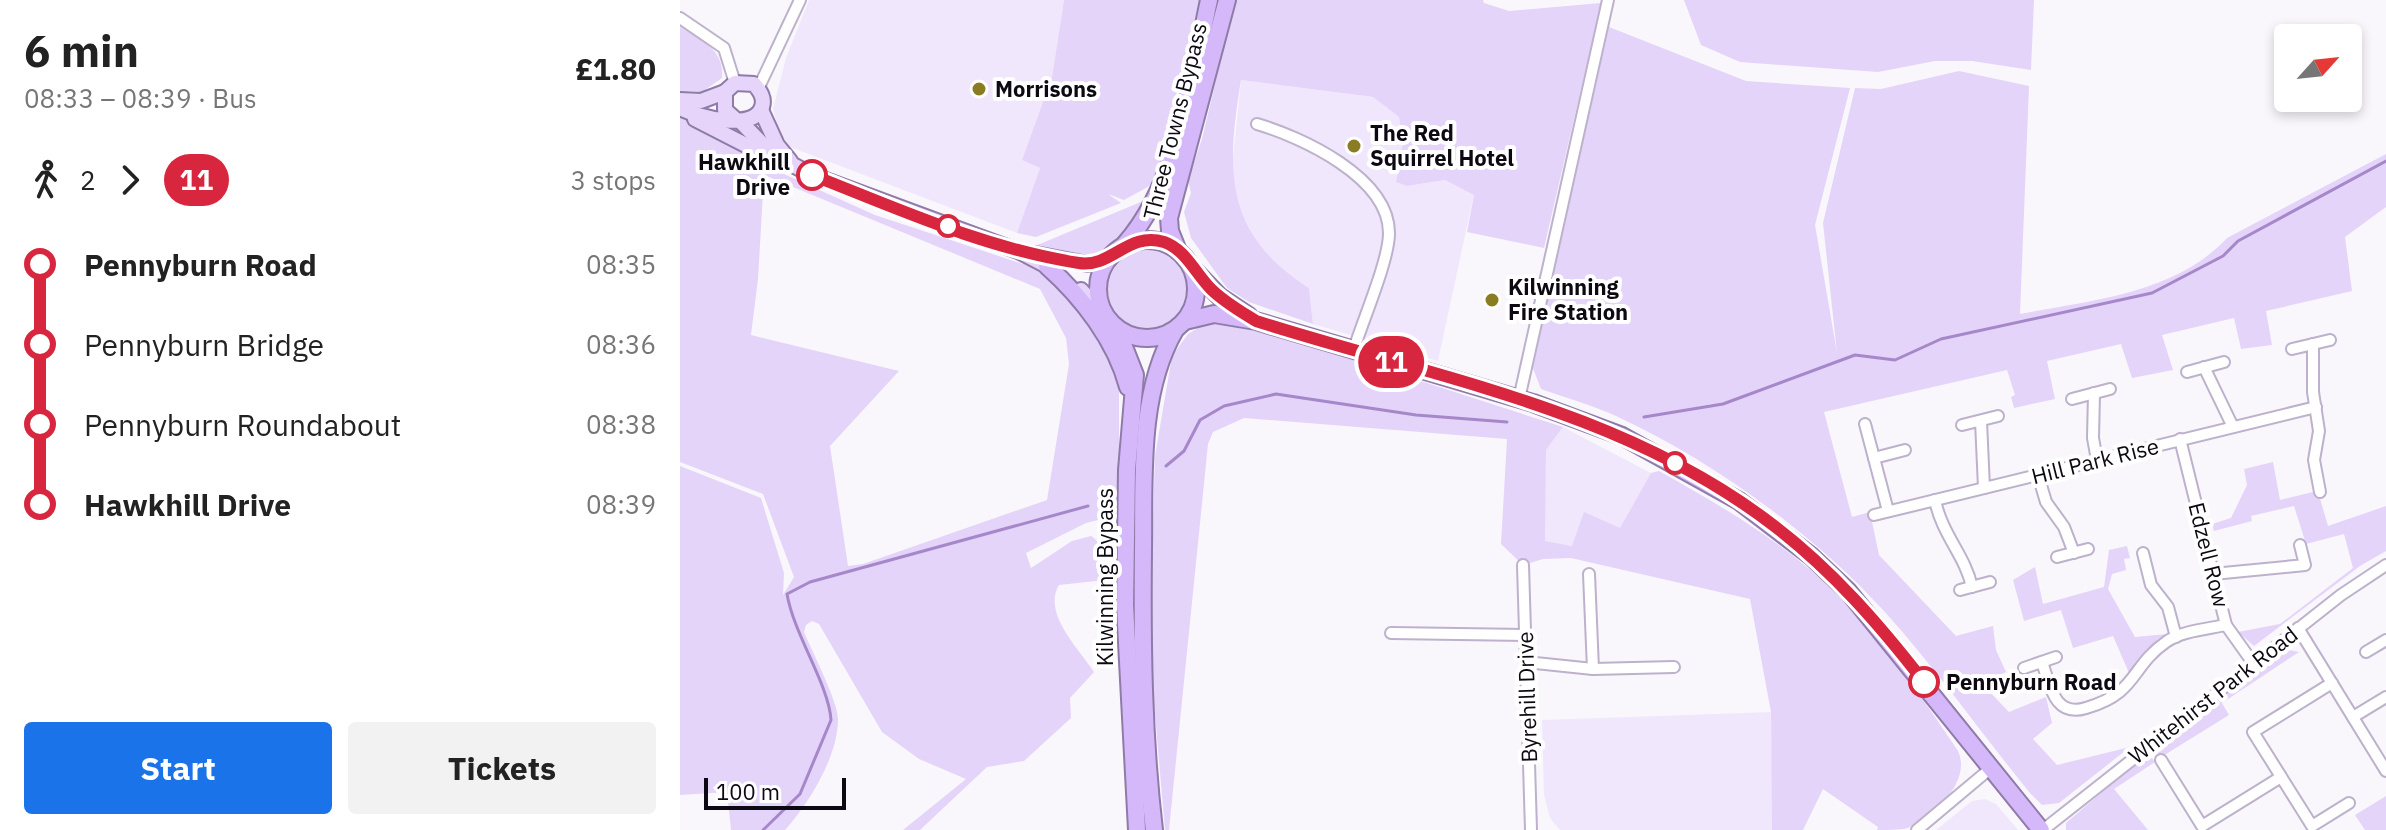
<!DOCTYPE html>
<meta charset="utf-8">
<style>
body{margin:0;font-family:"IBM Plex Sans",sans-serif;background:#f2f2f2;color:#222;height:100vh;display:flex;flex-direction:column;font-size:30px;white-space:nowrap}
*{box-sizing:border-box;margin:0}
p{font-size:26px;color:#767676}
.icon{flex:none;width:44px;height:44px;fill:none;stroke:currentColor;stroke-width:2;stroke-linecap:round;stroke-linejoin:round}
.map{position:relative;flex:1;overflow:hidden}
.drawer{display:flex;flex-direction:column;background:#fff;width:680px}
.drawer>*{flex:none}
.badge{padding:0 16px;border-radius:26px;font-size:28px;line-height:52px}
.needle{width:52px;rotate:63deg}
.controls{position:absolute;left:1594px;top:24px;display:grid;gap:16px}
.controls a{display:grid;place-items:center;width:88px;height:88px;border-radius:8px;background:#fff;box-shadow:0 4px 12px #0003;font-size:40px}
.scale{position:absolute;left:24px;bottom:20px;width:142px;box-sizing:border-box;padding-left:8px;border:4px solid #0d0912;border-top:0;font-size:22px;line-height:28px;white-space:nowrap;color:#0d0912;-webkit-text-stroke:6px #fff;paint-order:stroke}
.map>.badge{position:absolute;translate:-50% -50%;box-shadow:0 0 0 4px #fff}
.legs{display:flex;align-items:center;gap:12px;height:88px;padding:0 24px;font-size:26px}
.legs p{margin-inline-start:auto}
.headline{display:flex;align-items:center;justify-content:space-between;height:136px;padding:0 24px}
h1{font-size:44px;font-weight:700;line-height:60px}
.cta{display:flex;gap:16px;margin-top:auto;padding:16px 24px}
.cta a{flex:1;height:92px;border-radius:8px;background:#1a73e8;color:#fff;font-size:32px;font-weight:700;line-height:92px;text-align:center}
.cta a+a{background:#f2f2f2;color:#222}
ul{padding:0 24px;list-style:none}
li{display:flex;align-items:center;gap:28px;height:80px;font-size:30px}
li i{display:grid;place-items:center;width:12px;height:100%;margin:0 10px;background:currentColor}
li i::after{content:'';width:20px;height:20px;margin:-10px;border:6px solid;border-radius:50%;background:#fff}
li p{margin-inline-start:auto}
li:first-child i{background:linear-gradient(#0000 50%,currentColor 0)}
li:last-child i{background:linear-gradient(currentColor 50%,#0000 0)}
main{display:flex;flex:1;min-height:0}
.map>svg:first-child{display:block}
</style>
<main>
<section class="drawer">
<div class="headline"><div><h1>6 min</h1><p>08:33 – 08:39 · Bus</p></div><b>£1.80</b></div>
<div class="legs"><svg class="icon" aria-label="walk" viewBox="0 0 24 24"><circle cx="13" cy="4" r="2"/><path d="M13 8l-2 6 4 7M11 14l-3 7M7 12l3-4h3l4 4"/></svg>2<svg class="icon" aria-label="forward" viewBox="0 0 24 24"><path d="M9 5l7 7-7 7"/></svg><b class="badge" style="background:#d7263d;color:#fff">11</b><p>3 stops</p></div>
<ul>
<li><i style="color:#d7263d"></i><b>Pennyburn Road</b><p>08:35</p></li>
<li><i style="color:#d7263d"></i><span>Pennyburn Bridge</span><p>08:36</p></li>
<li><i style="color:#d7263d"></i><span>Pennyburn Roundabout</span><p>08:38</p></li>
<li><i style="color:#d7263d"></i><b>Hawkhill Drive</b><p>08:39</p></li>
</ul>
<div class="cta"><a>Start</a><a>Tickets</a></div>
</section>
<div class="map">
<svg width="1706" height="830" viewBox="0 0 1706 830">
<rect width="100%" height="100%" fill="#f9f7fc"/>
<g fill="#f0e7fd">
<polygon points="129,0 384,0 372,77 342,160 360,168 337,233 110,147 98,129 93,109 106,58"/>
<polygon points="561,80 693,97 719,117 723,143 716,182 727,186 765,180 794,194 758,361 633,324 629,288 609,276 577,244 557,204 551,177"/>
<polygon points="883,427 971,473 940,529 892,546 864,541 866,450"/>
<polygon points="1091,712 1093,830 880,830 870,818 864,795 862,720"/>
<polygon points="1305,799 1316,804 1338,830 1256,830 1292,801"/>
</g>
<g fill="#e4d4f9" fill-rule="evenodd">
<polygon points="384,0 519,0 475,183 444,200 428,194 441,203 356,237 337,233 360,168 342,160 372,77"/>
<path d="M555 0H803L804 3 829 11 921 3 864 248 787 232 794 195 765 180 727 186 716 182 723 143 719 117 693 97 561 80C546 171 544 234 629 288L633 324 569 302 547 288 511 238 504 212 511 193 508 180 522 139Z"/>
<polygon points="1004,0 1354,0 1351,70 1292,61 1255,61 1198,72 1060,62 1021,45"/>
<path d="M0 27C21 40 45 50 42 78L22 92 0 91Z"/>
<path d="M929 27 1066 81 1170 88 1135 225 1157 353 1143 223 1175 88 1201 89 1279 71 1349 86 1340 314C1412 300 1495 294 1547 238L1706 154V207L1665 237 1672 291 1586 311 1592 345 1561 349 1554 318 1482 335 1493 370 1452 378 1441 344 1367 361 1375 399 1334 408 1331 397 1335 395 1327 370 1144 412 1172 517 1190 512 1199 555 1276 636 1313 626 1316 650 1326 672 1302 684 1329 712 1366 697 1372 723 1353 739 1377 765 1450 747 1379 803 1362 805 1350 793C1295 726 1245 652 1184 590 1114 520 1026 458 936 416 912 405 886 398 861 389L852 366Z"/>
<path d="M0 114 106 175 195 215 361 270 399 304 439 379V501L430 517 406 523 346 553 351 568 392 541 411 536C427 546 425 563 425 580L379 585C362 613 399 649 414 672L390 698 391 718 344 761 307 767 240 830H223L286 779 239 759 202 732 139 624 132 621 126 625 124 632C132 651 158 702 158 719 158 757 129 803 105 830H51L47 792 0 795V466L81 498 104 573 103 595 114 577 83 494 0 462ZM84 175 360 289 386 338 389 364 367 500 183 564 168 566 150 446 219 371 71 335 78 279Z"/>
<path d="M468 199C427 257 426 265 355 246Z"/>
<circle cx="467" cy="289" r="39"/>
<path d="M526 323 568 328 660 355 883 427 866 450 865 541 892 546 904 512 940 528 971 473 979 471C1042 506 1103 542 1155 592 1201 635 1243 699 1278 751 1292 782 1254 815 1228 828 1220 830 1206 830 1197 830L1198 827 1143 789 1123 830H1092L1091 712 1070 599 891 558 863 559 843 565 821 544 827 439 564 418 533 432 528 444 489 830H485L469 645 475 456 492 356 508 334Z"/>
<polygon points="1593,462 1600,500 1633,492 1639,495 1648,526 1706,506 1706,551 1680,566 1574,646 1558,632 1600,624 1673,568 1664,534 1626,544 1614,506 1571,516 1572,521 1534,531 1532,524 1551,518 1567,485 1564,469"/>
<polygon points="1447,546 1450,558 1444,559 1446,570 1432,574 1428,589 1455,637 1488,634 1478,639 1449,673 1433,636 1393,648 1381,610 1344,621 1333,580 1355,567 1363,604 1424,587 1429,550"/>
<polygon points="1609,650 1619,652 1542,703 1549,715 1478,759 1471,750 1567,674 1574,675"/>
<polygon points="1468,753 1475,762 1434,789 1468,830 1386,830 1386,823"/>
<polygon points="1706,796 1706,830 1685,830 1675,815"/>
</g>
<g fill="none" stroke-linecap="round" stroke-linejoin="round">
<g stroke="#a688ca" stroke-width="3">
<polyline points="964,417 1043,404 1175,355 1215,360 1261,339 1472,293 1543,256 1558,241 1706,161"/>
<polyline points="486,466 504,451 520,420 544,406 596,394 736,415 827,422"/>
<path d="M83 830 120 794 151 720C149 685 114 635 107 594L130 582 408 506"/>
</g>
<g stroke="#bdb1cc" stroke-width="14">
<g id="minor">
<polyline points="0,18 44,48 55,83"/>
<polyline points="78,89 120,0"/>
<path d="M577 124C621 137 709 177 709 233 709 261 682 322 673 352"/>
<polyline points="1633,344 1633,392 1639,431 1634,460 1640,492"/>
<polyline points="1612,349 1650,340"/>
<polyline points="1524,367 1553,427"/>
<polyline points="1507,372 1544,362"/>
<polyline points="1414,393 1413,438 1417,460"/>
<polyline points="839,399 928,0"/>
<polyline points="1392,399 1430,389"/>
<polyline points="1301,421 1304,488"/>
<polyline points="1185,424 1208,511"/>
<polyline points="1282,425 1318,416"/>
<polyline points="1500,439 1546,625 1573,663"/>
<polyline points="1194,458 1225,450"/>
<polyline points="1358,475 1366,502 1384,527 1394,553"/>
<path d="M1255 500C1262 535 1285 555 1292 587"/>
<polyline points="1194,515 1636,407"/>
<polyline points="1463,553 1471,585 1488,607 1496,637"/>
<polyline points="1377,557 1408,549"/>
<polyline points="843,565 851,830"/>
<polyline points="909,574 913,669"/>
<polyline points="1533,574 1625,565 1620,545"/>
<polyline points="1280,590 1310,582"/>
<polyline points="1618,628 1706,771"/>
<polyline points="711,633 845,635"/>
<polyline points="1686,652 1706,640"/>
<polyline points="846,662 913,669 994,667"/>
<path d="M1362 662C1370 685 1374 718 1406 708 1458 693 1450 667 1486 642 1501 631 1527 629 1546 625"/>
<polyline points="1344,668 1376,657"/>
<polyline points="1652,683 1573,732 1632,826 1669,803"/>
<polyline points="1673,717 1706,697"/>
<polyline points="1481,760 1522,826 1601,777"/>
<polyline points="1237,830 1311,768"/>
<polyline points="1363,830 1661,595 1706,565"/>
</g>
</g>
<g stroke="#8f7ba8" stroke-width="18">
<g id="major">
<polyline points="0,100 21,101 45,92"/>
<path d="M0 108C17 117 74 132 82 107 85 98 80 91 74 84L55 83 45 92V110L54 118"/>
<polyline points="81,110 97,145 110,161"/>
<polyline points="15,119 93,159"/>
<polyline points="60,121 92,154 132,175 338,251 375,270"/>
<polyline points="355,254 407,264 427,260"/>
<polyline points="401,290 425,316"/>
</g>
</g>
<g stroke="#8f7ba8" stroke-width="20">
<g id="highway">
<circle cx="467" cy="289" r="49"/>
<path d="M445 244C499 183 512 78 529 0"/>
<polyline points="498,251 490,231 489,218 547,0"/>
<path d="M367 266C402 297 436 341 448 387"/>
<polyline points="514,270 539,296 569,316"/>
<polyline points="505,321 534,314 576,321 853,403 942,436 1059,501 1131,556 1168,591 1361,830"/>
<polyline points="437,329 455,375 447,470 445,605 457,830"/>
<path d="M474 830C463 737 462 644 463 550 464 479 458 394 495 330"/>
</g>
</g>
<use href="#minor" stroke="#fff" stroke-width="10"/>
<use href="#major" stroke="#e6d4fb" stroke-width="14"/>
<use href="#highway" stroke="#d5b8f9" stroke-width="16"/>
</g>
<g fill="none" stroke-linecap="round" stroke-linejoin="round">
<g stroke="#fff" stroke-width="18">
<path id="line-1" d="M132 175C218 209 307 249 399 263 432 268 448 231 484 242 505 249 516 274 531 289 544 302 560 311 576 321 752 377 942 409 1093 525 1152 570 1199 624 1244 682"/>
</g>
<use href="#line-1" stroke="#d7263d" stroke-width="12"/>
</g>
<g fill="#8a7c22" stroke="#fff" stroke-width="3">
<circle cx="299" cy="89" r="8"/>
<circle cx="674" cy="146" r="8"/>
<circle cx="812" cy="300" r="8"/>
</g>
<g fill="#fff" stroke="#d7263d" stroke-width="4">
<circle cx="132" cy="175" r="14"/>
<circle cx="268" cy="226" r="10"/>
<circle cx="995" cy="463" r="10"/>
<circle cx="1244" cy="682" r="14"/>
</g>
<g text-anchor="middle" stroke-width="8" stroke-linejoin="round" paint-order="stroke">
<g font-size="22" font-weight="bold" fill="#0d0912" stroke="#fff" text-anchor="start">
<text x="315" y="97">Morrisons</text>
<text x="690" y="141">The Red<tspan x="690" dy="25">Squirrel Hotel</tspan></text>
<text x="828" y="295">Kilwinning<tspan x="828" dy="25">Fire Station</tspan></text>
</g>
<g font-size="22" fill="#0d0912" stroke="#fff">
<text transform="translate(495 121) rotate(-76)" y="8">Three Towns Bypass</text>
<text transform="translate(1415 461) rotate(-14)" y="8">Hill Park Rise</text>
<text transform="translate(1529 555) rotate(76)" y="8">Edzell Row</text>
<text transform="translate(425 577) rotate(-90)" y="8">Kilwinning Bypass</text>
<text transform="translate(1533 695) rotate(-38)" y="8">Whitehirst Park Road</text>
<text transform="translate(847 697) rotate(-92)" y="8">Byrehill Drive</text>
</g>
<g font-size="22" font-weight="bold" fill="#0d0912" stroke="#fff" text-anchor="end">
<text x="110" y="170">Hawkhill<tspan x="110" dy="25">Drive</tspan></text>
<text x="1266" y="690" text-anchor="start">Pennyburn Road</text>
</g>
</g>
</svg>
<div class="controls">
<a><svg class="needle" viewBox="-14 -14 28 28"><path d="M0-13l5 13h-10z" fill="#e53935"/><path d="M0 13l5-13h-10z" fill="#767676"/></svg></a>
</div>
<div class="scale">100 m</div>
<b class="badge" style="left:711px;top:362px;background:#d7263d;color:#fff">11</b>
</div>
</main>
